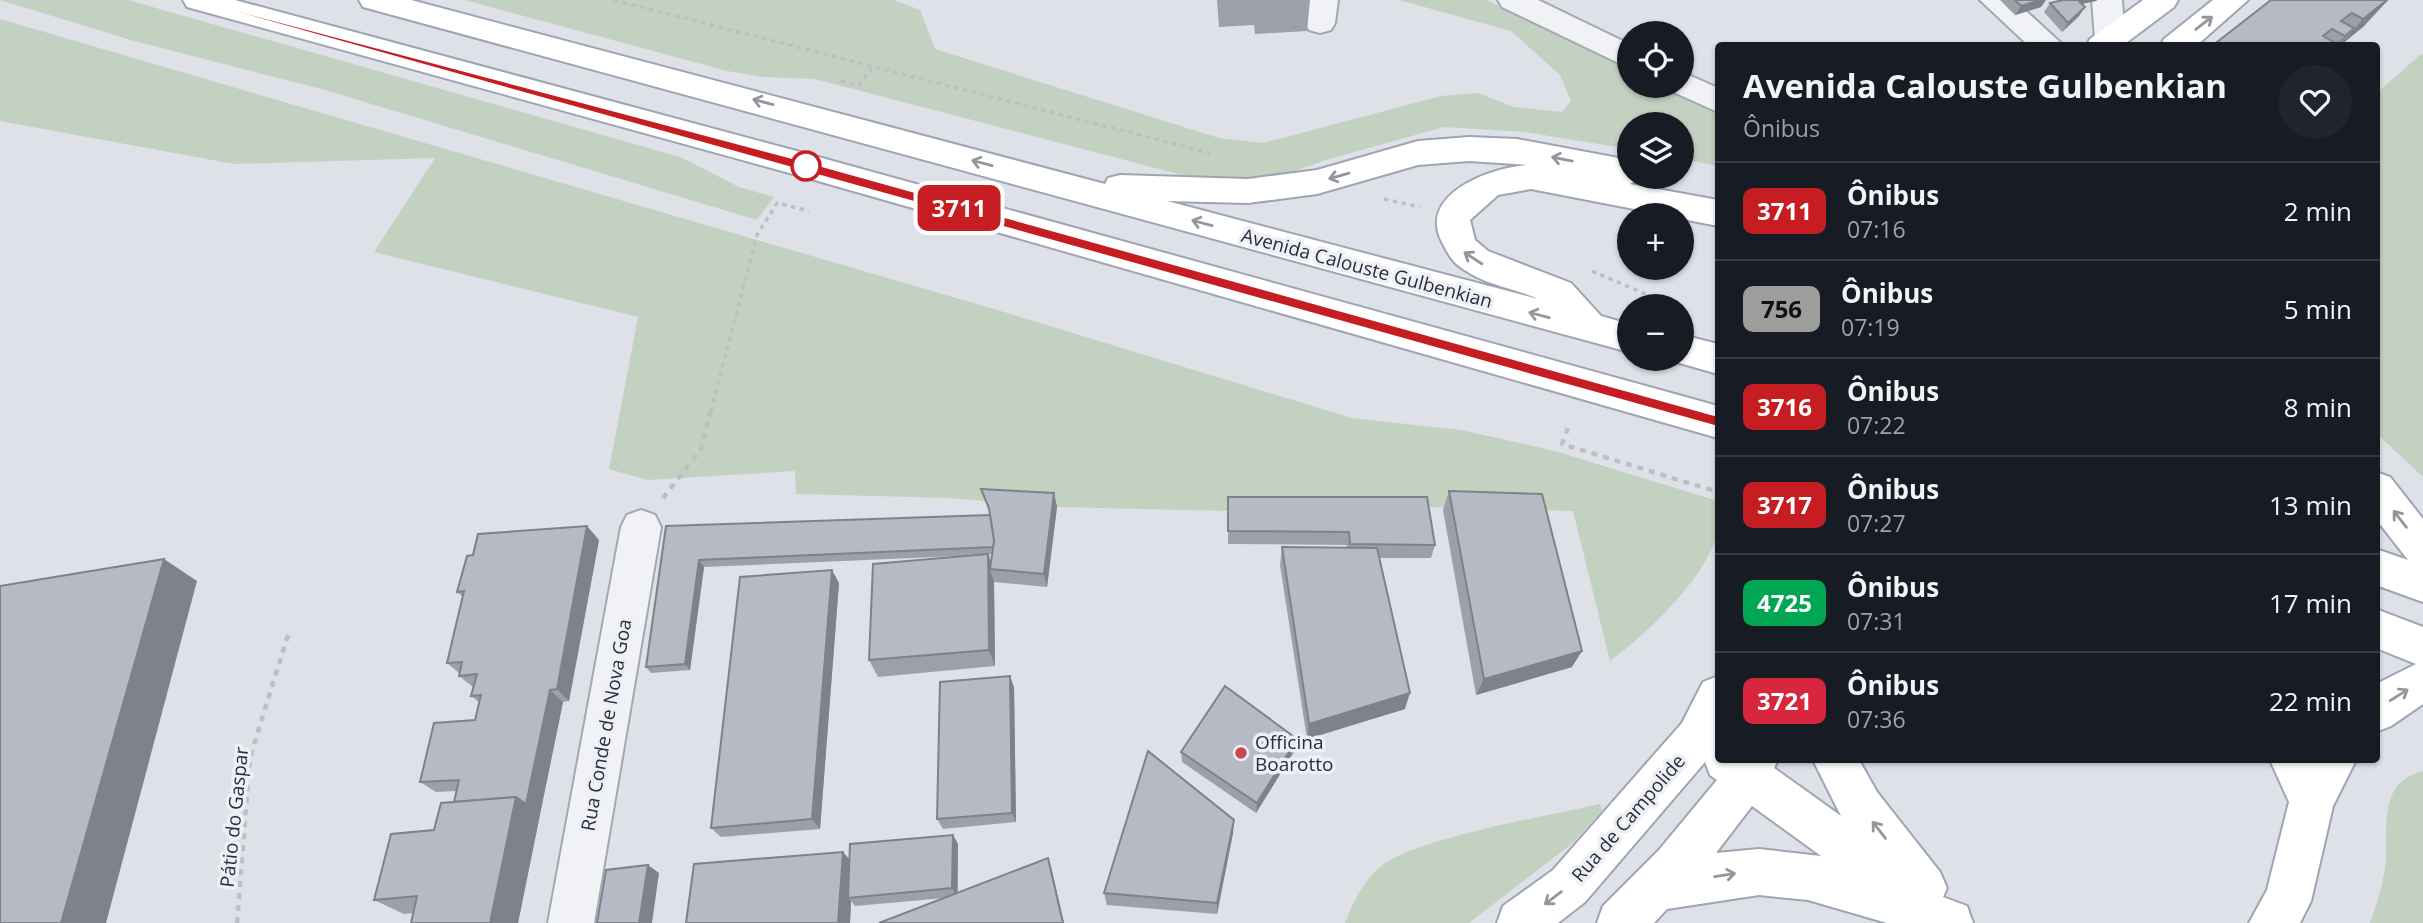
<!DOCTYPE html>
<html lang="pt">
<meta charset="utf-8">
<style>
body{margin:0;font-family:"Open Sans",sans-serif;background:#20242c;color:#f1f3f6;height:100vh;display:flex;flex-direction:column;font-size:26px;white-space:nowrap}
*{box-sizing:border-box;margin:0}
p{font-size:23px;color:#9ea1a6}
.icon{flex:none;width:38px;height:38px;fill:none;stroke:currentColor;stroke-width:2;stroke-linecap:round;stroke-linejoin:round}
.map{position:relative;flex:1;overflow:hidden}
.sheet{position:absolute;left:1715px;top:42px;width:665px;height:721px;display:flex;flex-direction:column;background:#171b24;border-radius:7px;box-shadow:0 2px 5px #0004}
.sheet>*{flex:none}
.badge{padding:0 14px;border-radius:10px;font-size:24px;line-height:46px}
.controls{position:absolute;left:1617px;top:21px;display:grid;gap:14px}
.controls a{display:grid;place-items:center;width:77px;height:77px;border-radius:50%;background:#171b24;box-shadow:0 2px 5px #0004;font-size:35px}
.map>.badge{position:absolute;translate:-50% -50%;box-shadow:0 0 0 4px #fff}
.round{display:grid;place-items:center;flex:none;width:74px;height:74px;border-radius:37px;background:#20242c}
.summary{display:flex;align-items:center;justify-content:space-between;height:119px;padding:0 28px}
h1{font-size:33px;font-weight:700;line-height:52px}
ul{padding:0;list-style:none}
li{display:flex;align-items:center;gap:21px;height:98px;padding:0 28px;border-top:2px solid #363941}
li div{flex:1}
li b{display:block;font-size:26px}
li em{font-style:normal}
li .badge{min-width:77px;font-weight:700;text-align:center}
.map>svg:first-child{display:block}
</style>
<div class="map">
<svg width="2423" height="923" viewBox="0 0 2423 923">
<rect width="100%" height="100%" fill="#dee1e7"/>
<g fill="#c3d1c0">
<polygon points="0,0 128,0 680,157 739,187 774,197 757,220 325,90 134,41"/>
<polygon points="465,0 894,0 920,10 935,49 1219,138 1263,143 1441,96 1478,93 1514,107 1562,112 1571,101 1560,75 1511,31 1399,0 1487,0 1629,69 1629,86 1664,86 1718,112 1718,166 1682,159 1682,124 1629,124 1629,149 1525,132 1444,127 1326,160 1264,182 1201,180 815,79 763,77 727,71"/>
<path d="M0 19 1004 312 1352 418 1461 430 1555 451 1718 501C1718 510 1720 520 1718 528 1711 574 1647 634 1610 661L1573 511 1320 504 1228 511 1057 507 950 498 796 494 795 471 647 480 609 469 638 317 374 252 435 158 234 164 0 121Z"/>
<polygon points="2421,54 2423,55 2423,477 2376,433 2377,93"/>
<path d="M2423 771V923H2370C2378 902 2384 881 2386 858 2388 823 2379 782 2423 771Z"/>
<path d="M1600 804 1602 811 1574 842 1469 923H1345C1353 903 1362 883 1379 868 1413 838 1549 816 1600 804Z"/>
</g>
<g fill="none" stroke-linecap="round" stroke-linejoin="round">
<g stroke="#a4a8b1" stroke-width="4">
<g id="minor">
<polygon points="1308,0 1338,0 1335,23 1331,30 1320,33 1309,30 1305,23"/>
<polygon points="1498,0 1538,0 1629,44 1629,68 1502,7"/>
<polygon points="1980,0 2014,0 2064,46 2029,46"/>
<polygon points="2092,0 2122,0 2125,39 2121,46 2099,46 2095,39"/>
<polygon points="1682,72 1718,88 1718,112 1671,91 1668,86 1682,86"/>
<polygon points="641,510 655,515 661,527 594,923 548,923 621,527 627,515"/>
</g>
</g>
<g stroke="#9ea5b2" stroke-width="4">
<g id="major">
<polygon points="183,0 235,0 804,153 1718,406 1718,438 804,177 187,7"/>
<path d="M359 0H411L1105 184 1108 178 1120 175 1248 179 1317 170 1418 141 1469 137 1517 139 1629 160V177H1643L1630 184 1718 200V226L1682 219V215H1665L1531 189 1498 195 1470 220 1475 240 1488 251 1571 283 1601 316 1629 324V352L363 7ZM1469 161 1528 165C1490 167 1415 195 1443 244 1448 254 1453 263 1463 269 1485 285 1514 288 1538 299L1167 201 1248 203 1317 194 1418 165Z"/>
<polygon points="2143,0 2178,0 2174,7 2122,46 2086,46 2090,39"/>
<polygon points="2213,0 2248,0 2196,46 2160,46 2164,39"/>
<polygon points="1682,335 1718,344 1718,374 1669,360 1682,359"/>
<polygon points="2376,472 2390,477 2423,519 2423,602 2376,585 2376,549 2408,560 2376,519"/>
<polygon points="2376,609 2423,627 2423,704 2391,726 2376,732 2376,684 2416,664 2376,648"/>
<path d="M1718 676V760H1778L1774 768 1841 816 1813 760H1859L1877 792 1940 872 1947 888 1943 897 1967 906 1973 923H1887L1808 900 1759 895 1667 909 1654 923H1597L1603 906 1659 850 1717 780 1710 775 1705 762 1585 902 1558 923H1497L1503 906 1553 870 1682 723 1703 682ZM1752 806 1821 856 1759 849 1716 853Z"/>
<polygon points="2270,760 2356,760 2333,806 2311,901 2300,923 2249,923 2267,890 2289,802"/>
</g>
</g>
<g stroke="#bdbfc6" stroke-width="3.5" stroke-dasharray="4.5 4.5" stroke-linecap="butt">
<polyline points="614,0 1210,153"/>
<polyline points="841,81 858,86 873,67"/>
<polyline points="1384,199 1420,207"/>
<polyline points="1592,271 1673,306"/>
<polyline points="711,411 757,235 777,203 809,211"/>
</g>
<g stroke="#bdbfc6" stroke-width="4.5" stroke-dasharray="6 6" stroke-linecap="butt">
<polyline points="1568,428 1562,444 1718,492"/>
<polyline points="663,498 701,449 711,409"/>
<polyline points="237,923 250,757 288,635"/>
</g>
<use href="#minor" fill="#f1f2f6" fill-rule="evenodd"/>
<use href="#major" fill="#fff" fill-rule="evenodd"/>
</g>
<g fill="#9da0a9" fill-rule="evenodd">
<polygon points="1217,0 1310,0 1307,31 1255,34 1254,25 1219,27"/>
<polygon points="2000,0 2046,0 2041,7 2015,15"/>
<polygon points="2063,0 2097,0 2096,1 2082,4 2079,16 2062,32 2044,12 2050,3"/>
<polygon points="2388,0 2363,27 2340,46 2212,46"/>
<path d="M981 489 1054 493 1057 507 1047 587 994 582 995 666 878 677 869 660 982 555 704 567 690 670 651 673 646 667 666 526 990 515ZM989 554H992L991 563Z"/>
<polygon points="1449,491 1572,667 1476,695 1443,510"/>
<polygon points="1228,497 1435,545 1431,558 1380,558 1405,709 1307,739 1280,565 1282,547 1347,547 1347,545 1228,544"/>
<polygon points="599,540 569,701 563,702 518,923 411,923 413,913 404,914 374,900 434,830 454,802 456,791 436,792 420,782 475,720 479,702 471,696 473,687 459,676 459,673 447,663 463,597 457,592"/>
<polygon points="839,583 820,829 721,837 711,828"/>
<polygon points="1014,687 1016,822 943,829 937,819"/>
<polygon points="1295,750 1256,813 1182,762 1181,752"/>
<polygon points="1233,833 1217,914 1107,905 1104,893"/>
<polygon points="953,835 958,844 958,893 1051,867 945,898 855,906 851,901 850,923 686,923 843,852 850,860"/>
</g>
<g fill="#7f8289">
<polygon points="2041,0 2046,0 2041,7 2015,15 2021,6"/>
<polygon points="2074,0 2097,0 2096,1 2069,6"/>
<polygon points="2387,0 2388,0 2363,27 2339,46 2363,19"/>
<polygon points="2085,7 2079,16 2062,32 2068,23"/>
<polygon points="2354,28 2338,46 2336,46 2345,36"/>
<polygon points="1054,493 1057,507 1047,587 1044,574"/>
<polygon points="587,526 599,540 569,701 557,689"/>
<polygon points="988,554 993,570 990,569 994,582 995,666 989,650"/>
<polygon points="164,559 197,581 106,923 61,923"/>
<polygon points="699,560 704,567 690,670 685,664"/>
<polygon points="832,570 839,583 820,829 812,819"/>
<polygon points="1582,651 1572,667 1476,695 1484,679"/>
<polygon points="1010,676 1014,687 1016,822 1012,813"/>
<polygon points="550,690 563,702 540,814 526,804"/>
<polygon points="1410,693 1405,709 1307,739 1309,724"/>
<polygon points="1297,739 1295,750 1256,813 1257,803"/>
<polygon points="516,797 540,814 518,923 490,923"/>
<polygon points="1234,820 1233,833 1217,914 1217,903"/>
<polygon points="953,835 958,844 957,897 952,888"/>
<polygon points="843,852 853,864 848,898 851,901 850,923 838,923"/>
<polygon points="1048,858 1051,867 1064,923 1063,923"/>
<polygon points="648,865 659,873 652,923 639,923"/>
</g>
<g fill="#b6bac4" stroke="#7f8289" stroke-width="2">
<polygon points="2015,0 2041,0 2021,6"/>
<polygon points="2063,0 2078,0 2085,7 2068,23 2050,3"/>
<polygon points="2271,0 2387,0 2363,19 2352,13 2341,21 2354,28 2345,36 2332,29 2323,36 2340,46 2212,46"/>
<polygon points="981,489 1054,493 1044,574 990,569 994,541 989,508"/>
<polygon points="1449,491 1542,494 1582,651 1484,679"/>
<polygon points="1228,497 1427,497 1435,545 1350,544 1349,532 1228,531"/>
<polygon points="990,515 994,541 993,547 699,560 685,664 646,667 666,526"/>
<polygon points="587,526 557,689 550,690 526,804 516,797 454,802 459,780 420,782 434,723 475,720 481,695 471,696 477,674 459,676 462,662 447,663 464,591 457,592 467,556 473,555 478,534"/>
<polygon points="1282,547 1377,548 1410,693 1309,724"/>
<polygon points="988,554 989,650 869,660 873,564"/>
<polygon points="164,559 61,923 0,923 0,586"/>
<polygon points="832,570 812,819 711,828 740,577"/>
<polygon points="1010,676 1012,813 937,819 940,682"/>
<polygon points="1225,686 1297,739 1257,803 1181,752"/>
<polygon points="1148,751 1234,820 1217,903 1104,893"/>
<polygon points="516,797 490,923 411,923 417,896 374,900 391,834 434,830 441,803"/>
<polygon points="953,835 952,888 848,898 850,844"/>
<polygon points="843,852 838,923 686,923 694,864"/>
<polygon points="1048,858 1063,923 879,923"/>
<polygon points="648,865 639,923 597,923 606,870"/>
</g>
<defs><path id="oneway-shaft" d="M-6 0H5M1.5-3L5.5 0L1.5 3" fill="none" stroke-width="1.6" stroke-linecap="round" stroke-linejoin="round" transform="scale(1.75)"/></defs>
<g stroke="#94969e">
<use href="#oneway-shaft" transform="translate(2204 23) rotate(-38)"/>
<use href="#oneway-shaft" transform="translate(763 102) rotate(-165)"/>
<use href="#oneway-shaft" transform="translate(1562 159) rotate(-169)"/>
<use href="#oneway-shaft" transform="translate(982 163) rotate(-165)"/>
<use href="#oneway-shaft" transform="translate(1339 176) rotate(164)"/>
<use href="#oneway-shaft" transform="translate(1202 223) rotate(-165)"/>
<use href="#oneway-shaft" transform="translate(1473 258) rotate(-147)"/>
<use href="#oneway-shaft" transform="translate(1539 315) rotate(-165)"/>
<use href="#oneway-shaft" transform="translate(2400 519) rotate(-128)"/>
<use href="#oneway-shaft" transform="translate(2399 695) rotate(-32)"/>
<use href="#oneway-shaft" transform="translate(1879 830) rotate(-128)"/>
<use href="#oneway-shaft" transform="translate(1725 875) rotate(-9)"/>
<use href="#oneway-shaft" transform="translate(1553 898) rotate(143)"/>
</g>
<polygon fill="#c61d23" stroke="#fff" stroke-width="2" points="192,0 198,0 804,161 1718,416 1725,422 1718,427"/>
<circle fill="#fff" stroke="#c61d23" stroke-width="3.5" cx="806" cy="166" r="14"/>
<circle fill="#c94751" stroke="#eef0f5" stroke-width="2.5" cx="1241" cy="753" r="7"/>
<g text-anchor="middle" stroke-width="7" stroke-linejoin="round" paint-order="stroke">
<g font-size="19" fill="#282e3e" stroke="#eef0f5">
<text transform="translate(1367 268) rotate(15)" y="7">Avenida Calouste Gulbenkian</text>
<text transform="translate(606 725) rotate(-80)" y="7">Rua Conde de Nova Goa</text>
<text transform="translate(234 817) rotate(-84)" y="7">Pátio do Gaspar</text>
<text transform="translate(1628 818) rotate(-49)" y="7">Rua de Campolide</text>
</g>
<g font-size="19" fill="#282e3e" stroke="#eef0f5" text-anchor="start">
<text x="1255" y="749">Officina<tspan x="1255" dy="22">Boarotto</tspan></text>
</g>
</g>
</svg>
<div class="controls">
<a><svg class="icon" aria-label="locate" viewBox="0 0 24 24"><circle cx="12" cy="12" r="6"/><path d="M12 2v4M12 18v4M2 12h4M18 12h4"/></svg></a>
<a><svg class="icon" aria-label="layers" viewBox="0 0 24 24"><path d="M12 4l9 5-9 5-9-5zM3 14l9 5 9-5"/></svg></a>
<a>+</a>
<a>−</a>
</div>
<b class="badge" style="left:959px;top:208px;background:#c61d23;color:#fff">3711</b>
<section class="sheet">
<div class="summary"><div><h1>Avenida Calouste Gulbenkian</h1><p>Ônibus</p></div><a class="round"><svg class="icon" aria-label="heart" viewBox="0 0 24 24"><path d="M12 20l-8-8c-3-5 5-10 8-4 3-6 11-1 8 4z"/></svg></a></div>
<ul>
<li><span class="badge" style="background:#c61d23;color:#fff">3711</span><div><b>Ônibus</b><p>07:16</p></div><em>2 min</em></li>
<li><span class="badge" style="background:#9d9d9c;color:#111">756</span><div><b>Ônibus</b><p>07:19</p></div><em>5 min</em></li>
<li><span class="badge" style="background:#c61d23;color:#fff">3716</span><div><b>Ônibus</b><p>07:22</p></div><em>8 min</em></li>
<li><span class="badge" style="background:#c61d23;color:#fff">3717</span><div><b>Ônibus</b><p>07:27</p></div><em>13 min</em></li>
<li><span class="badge" style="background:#00a651;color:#fff">4725</span><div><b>Ônibus</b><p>07:31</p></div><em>17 min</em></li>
<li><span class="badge" style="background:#d7263d;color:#fff">3721</span><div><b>Ônibus</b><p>07:36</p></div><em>22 min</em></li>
</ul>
</section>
</div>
